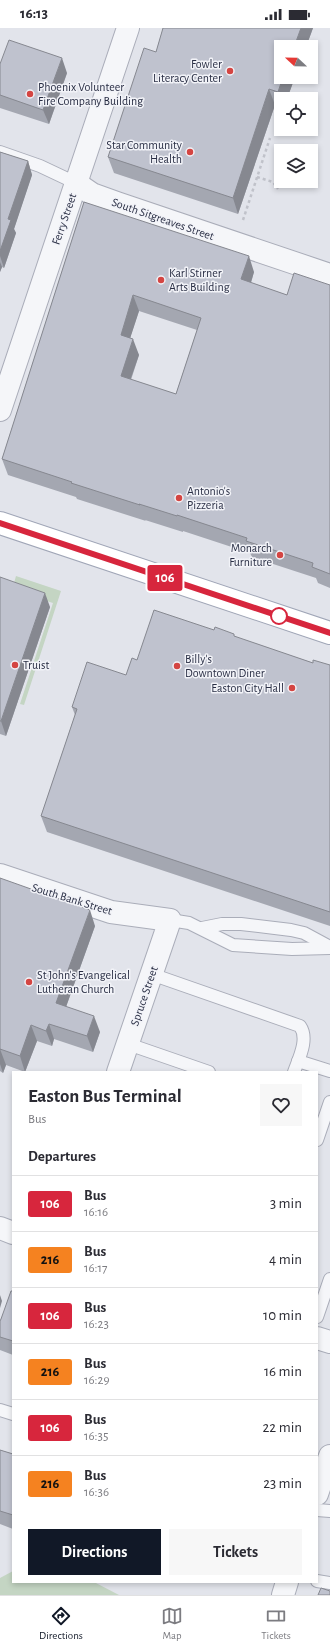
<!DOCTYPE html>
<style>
body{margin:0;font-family:"Alegreya Sans",sans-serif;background:#f7f7f7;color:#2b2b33;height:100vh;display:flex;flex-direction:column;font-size:15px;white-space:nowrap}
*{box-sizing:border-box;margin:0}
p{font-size:13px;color:#7c7c81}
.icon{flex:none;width:22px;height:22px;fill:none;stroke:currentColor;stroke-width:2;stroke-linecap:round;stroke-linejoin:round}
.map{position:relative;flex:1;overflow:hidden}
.drawer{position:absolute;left:12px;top:1043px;width:306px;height:512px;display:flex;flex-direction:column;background:#fff;border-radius:0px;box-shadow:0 2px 6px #0003}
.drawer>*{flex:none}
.badge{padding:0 8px;border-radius:3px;font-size:14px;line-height:26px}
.needle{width:26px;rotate:292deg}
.tools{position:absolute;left:274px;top:12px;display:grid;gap:8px}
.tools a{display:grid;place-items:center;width:44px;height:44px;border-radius:0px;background:#fff;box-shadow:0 2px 6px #0003;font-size:20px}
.map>.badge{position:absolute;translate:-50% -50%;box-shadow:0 0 0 2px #fff}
h2{padding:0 16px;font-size:15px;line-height:36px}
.round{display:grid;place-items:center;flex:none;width:42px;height:42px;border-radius:0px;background:#f7f7f7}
.summary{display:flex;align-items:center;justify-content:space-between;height:68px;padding:0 16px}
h1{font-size:19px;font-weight:600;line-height:30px}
.button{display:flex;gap:8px;margin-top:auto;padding:8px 16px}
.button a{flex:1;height:46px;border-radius:0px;background:#111827;color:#fff;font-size:16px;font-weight:600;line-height:46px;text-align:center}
.button a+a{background:#f7f7f7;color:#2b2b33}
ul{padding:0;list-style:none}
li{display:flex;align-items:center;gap:12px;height:56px;padding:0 16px;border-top:1px solid #e1e1e2}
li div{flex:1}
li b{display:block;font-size:15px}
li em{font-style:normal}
li .badge{min-width:44px;font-weight:700;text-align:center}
.status{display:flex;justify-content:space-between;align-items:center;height:28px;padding:0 20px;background:#fff;direction:ltr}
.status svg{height:11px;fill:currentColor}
.tabs{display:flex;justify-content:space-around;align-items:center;height:56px;border-top:1px solid #e1e1e2;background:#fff;font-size:11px;color:#7c7c81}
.tabs a{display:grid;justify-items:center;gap:2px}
.tabs .on{color:#111827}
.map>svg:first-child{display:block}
</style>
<div class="status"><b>16:13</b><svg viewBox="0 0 49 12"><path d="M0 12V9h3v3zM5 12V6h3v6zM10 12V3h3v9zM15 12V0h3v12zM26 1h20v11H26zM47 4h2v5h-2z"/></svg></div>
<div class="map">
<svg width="330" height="1567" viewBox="0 0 330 1567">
<rect width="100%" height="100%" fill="#e2e4eb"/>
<g fill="#c4d5c3">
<polygon points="16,548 61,563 24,677 20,676 53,575 12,562"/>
<polygon points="13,1543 13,1554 94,1554 119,1567 0,1567 0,1550"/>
</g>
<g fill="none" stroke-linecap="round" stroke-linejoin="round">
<g stroke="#aaadb9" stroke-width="14">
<g id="service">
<polyline points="0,124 40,138 76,155"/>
<polyline points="170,892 189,895 233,917 292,921 330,920"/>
<polyline points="202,900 222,896 241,896 291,902 304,905 330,919"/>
<path d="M151 946 300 998C309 1011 299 1030 294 1044"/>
<polyline points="128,1016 209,1044"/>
<polyline points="298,1033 330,1043"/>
<polyline points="317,1112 330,1074"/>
<polyline points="317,1289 330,1251"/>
<polyline points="0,1382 13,1386"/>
<polyline points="317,1482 330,1483"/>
<polyline points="317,1553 330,1555"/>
</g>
</g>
<g stroke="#aaadb9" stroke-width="24">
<g id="minor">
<polyline points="76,155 92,166 117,175 330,247"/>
<polyline points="0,382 128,0"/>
<polyline points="0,847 111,884 170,892 118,1044"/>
<polyline points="317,1466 330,1428"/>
<polyline points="283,1567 287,1554"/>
</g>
</g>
<g stroke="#aaadb9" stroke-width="24">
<g id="tertiary">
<polyline points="0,1200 13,1205"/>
<polyline points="317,1310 330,1314"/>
</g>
</g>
<g stroke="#a0a6b7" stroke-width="24">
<polyline id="primary" points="0,495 330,605"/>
</g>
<g stroke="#c0c2ca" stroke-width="2.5" stroke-dasharray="3 3" stroke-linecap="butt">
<polyline points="257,149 273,154 278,161"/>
<polyline points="243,192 270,110"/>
</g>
<use href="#service" stroke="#f5f6f9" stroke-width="12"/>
<use href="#minor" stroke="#f5f6f9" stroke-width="22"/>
<use href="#tertiary" stroke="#f5f6f9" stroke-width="22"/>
<use href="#primary" stroke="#fff" stroke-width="22"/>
</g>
<g fill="#a4a7b1" fill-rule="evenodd">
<polygon points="163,0 313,0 306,19 281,19 295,49 287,71 281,71 281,79 275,77 238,186 114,145 108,129 156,24"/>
<polygon points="0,36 67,45 49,96 0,80"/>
<polygon points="0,124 28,133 32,147 14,201 16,205 4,240 2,239 0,244"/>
<path d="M84 174 254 244 251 255 287 267 330 257V560L318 555 316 550 252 529 250 525 183 503V504L145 492 146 493 77 471 76 469 8 447 2 431ZM139 283 197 302 176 366 131 352 139 327 130 310Z"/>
<polygon points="0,549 50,579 6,708 0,706"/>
<polygon points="214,602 313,635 330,637 330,898 47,804 41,788 75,687 72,679 126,647 137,632"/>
<polygon points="0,850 95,898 66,979 100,1004 93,1024 54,1011 52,1018 37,1013 25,1044 6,1037 3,1045 0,1043"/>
<polygon points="13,1263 13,1327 0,1322 0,1293 1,1291"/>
<polygon points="0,1422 13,1426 13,1501 0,1496"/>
</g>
<g fill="#868890">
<polygon points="301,0 313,0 306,19 294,19"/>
<polygon points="62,30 67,45 49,96 43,82"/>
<polygon points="283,49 295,49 287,71 281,71 281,72 278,64"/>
<polygon points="269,61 275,77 238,186 233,170"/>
<polygon points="28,133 32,147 14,201 16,205 4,240 0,228 0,223 8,191"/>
<polygon points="249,228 254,244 247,267 241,251"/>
<polygon points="0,234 2,239 0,244"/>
<polygon points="133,267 139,283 126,323 121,307"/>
<polygon points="133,311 139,327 126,364 121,348"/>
<polygon points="45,565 50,579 6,708 1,693"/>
<polygon points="90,882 95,898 62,990 56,975"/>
<polygon points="94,988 100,1004 93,1024 87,1008"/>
<polygon points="49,996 54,1011 52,1018 46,1003"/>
<polygon points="31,997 37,1013 25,1044 20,1028"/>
<polygon points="0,1021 6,1037 3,1045 0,1036"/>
<polygon points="0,1267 2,1273 0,1280"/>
</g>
<g fill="#bfc2ce" stroke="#868890" fill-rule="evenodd">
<polygon points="163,0 301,0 294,19 281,19 281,49 283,49 278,64 269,61 233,170 108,129 144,20 156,24"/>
<polygon points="9,12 62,30 43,82 0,67 0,36"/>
<polygon points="0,124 28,133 8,191 11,192 0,223"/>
<path d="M84 174 249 228 241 251 287 267 294 245 330 257V546L312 539 313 535 246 513 247 510 177 487V488L139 476 140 477 71 455 72 454 2 431ZM133 267 201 290 176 366 121 348 133 311 121 307Z"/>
<polygon points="0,549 45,565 1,693 0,693"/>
<polygon points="154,582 214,602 215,599 234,606 234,608 313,635 313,632 330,637 330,884 41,788 77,681 72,679 87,634 126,647 132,630 137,632"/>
<polygon points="0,850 90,882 56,975 94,988 87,1008 49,996 46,1003 31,997 20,1028 0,1021 0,1022"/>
<polygon points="11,1263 13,1263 13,1313 0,1309 0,1293 1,1291"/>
<polygon points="0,1422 13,1426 13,1487 0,1483"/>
<polygon points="321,1560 330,1563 330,1567 318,1567"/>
</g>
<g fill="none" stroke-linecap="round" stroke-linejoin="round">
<g stroke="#fff" stroke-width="9">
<polyline id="line" points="0,495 330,605"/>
</g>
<use href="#line" stroke="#d7263d" stroke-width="6"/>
</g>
<g fill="#d44542" stroke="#f2f3f8" stroke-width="1.5">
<circle cx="230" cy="43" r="4"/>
<circle cx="30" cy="66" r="4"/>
<circle cx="190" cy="124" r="4"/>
<circle cx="161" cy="252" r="4"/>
<circle cx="179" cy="470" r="4"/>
<circle cx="280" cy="527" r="4"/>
<circle cx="15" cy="637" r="4"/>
<circle cx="177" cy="638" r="4"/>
<circle cx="292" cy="660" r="4"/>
<circle cx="29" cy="954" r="4"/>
</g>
<circle fill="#fff" stroke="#d7263d" stroke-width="2" cx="279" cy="588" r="8"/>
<g text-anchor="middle" stroke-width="3" stroke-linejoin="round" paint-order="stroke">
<g font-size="12" fill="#292e44" stroke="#f2f3f8" text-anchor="start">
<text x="222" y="40" text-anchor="end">Fowler<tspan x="222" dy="14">Literacy Center</tspan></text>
<text x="38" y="63">Phoenix Volunteer<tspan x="38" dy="14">Fire Company Building</tspan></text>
<text x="182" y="121" text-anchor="end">Star Community<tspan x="182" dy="14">Health</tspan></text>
<text x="169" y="249">Karl Stirner<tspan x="169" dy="14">Arts Building</tspan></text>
<text x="187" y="467">Antonio's<tspan x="187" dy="14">Pizzeria</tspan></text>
<text x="272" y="524" text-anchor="end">Monarch<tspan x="272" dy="14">Furniture</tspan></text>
<text x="185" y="635">Billy's<tspan x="185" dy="14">Downtown Diner</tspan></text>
<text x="23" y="641">Truist</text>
<text x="284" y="664" text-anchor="end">Easton City Hall</text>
<text x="37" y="951">St John's Evangelical<tspan x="37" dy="14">Lutheran Church</tspan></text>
</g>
<g font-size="12" fill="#292e44" stroke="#f2f3f8">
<text transform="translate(64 191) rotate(-71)" y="4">Ferry Street</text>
<text transform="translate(163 191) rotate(19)" y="4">South Sitgreaves Street</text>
<text transform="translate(72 871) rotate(17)" y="4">South Bank Street</text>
<text transform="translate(144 968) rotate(-71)" y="4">Spruce Street</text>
</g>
</g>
</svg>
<div class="tools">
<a><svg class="needle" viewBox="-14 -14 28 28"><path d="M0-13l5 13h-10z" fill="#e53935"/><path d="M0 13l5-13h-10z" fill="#7c7c81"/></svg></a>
<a><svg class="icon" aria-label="locate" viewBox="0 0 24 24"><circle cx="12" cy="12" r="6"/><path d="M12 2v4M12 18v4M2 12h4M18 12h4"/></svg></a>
<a><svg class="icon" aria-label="layers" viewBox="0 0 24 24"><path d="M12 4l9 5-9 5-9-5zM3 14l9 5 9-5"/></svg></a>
</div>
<b class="badge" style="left:165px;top:550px;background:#d7263d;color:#fff">106</b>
<section class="drawer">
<div class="summary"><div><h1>Easton Bus Terminal</h1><p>Bus</p></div><a class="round"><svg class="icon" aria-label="heart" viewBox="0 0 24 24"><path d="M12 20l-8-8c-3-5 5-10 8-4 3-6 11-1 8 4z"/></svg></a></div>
<h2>Departures</h2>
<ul>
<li><span class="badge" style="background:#d7263d;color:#fff">106</span><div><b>Bus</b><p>16:16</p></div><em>3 min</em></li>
<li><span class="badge" style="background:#f58220;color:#111">216</span><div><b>Bus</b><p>16:17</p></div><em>4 min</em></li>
<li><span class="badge" style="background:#d7263d;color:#fff">106</span><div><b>Bus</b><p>16:23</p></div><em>10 min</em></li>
<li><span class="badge" style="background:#f58220;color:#111">216</span><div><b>Bus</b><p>16:29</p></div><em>16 min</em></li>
<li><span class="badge" style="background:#d7263d;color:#fff">106</span><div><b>Bus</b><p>16:35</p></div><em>22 min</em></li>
<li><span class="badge" style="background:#f58220;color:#111">216</span><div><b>Bus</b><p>16:36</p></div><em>23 min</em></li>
</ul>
<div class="button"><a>Directions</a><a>Tickets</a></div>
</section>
</div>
<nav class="tabs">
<a class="on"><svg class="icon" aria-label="directions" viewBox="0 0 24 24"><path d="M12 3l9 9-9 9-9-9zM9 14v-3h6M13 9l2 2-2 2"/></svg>Directions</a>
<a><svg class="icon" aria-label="map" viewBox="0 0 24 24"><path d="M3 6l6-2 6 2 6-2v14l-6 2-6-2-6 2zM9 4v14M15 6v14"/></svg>Map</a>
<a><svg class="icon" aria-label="tickets" viewBox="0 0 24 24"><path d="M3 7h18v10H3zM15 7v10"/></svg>Tickets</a>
</nav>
